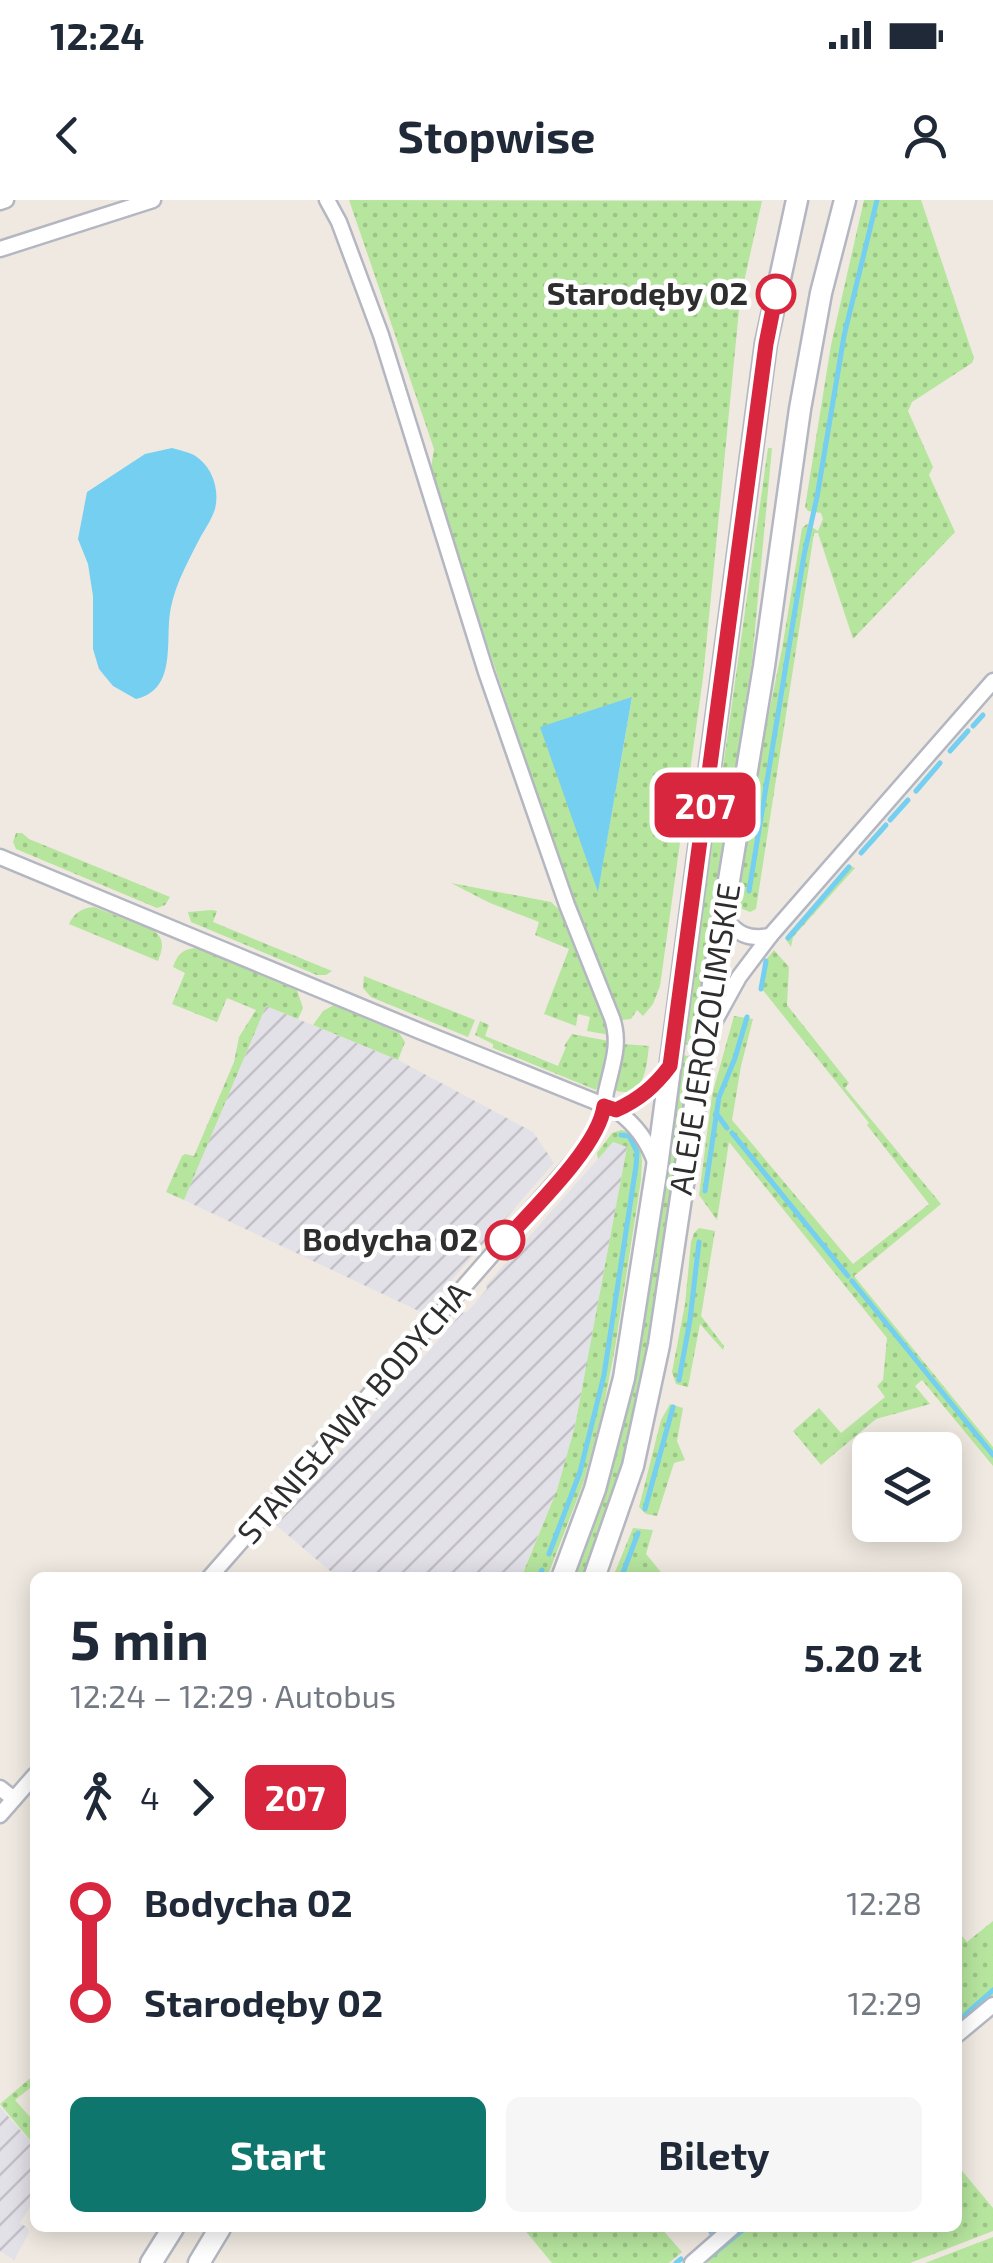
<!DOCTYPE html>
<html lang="pl">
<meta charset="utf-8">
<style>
body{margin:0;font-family:"Exo 2",sans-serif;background:#f6f6f7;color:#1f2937;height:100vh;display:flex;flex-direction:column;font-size:38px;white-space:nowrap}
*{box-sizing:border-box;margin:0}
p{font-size:32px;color:#747a83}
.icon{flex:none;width:55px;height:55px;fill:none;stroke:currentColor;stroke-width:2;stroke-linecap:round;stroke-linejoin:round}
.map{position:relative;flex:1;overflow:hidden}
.panel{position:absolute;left:30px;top:1372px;width:932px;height:660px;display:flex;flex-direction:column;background:#fff;border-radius:15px;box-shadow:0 5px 25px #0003}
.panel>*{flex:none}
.badge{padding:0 20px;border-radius:15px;font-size:35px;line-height:65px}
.tools{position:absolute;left:852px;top:1232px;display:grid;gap:20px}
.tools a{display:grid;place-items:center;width:110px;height:110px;border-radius:15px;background:#fff;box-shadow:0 5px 25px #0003;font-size:50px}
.map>.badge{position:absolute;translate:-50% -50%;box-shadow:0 0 0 5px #fff}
.legs{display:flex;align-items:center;gap:15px;height:110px;padding:0 40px;font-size:32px}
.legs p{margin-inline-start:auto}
.summary{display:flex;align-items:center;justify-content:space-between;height:170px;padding:0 40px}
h1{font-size:55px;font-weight:700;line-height:75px}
.cta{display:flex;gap:20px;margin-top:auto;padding:20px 40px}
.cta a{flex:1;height:115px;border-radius:15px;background:#0f766e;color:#fff;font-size:40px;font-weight:700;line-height:115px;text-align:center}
.cta a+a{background:#f6f6f7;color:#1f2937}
ul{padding:0 40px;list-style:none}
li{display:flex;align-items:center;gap:35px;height:100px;font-size:38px}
li i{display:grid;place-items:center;width:15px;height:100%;margin:0 12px;background:currentColor}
li i::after{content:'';width:25px;height:25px;margin:-12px;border:8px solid;border-radius:50%;background:#fff}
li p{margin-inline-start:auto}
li:first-child i{background:linear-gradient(#0000 50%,currentColor 0)}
li:last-child i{background:linear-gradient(currentColor 50%,#0000 0)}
.status{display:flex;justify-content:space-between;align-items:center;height:70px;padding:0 50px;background:#fff;direction:ltr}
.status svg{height:28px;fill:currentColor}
header{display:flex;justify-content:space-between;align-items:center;height:130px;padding:0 40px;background:#fff;font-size:45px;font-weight:700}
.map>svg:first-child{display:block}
</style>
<div class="status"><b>12:24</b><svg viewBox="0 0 49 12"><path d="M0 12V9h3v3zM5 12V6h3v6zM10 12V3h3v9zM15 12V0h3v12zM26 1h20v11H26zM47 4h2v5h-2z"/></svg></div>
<header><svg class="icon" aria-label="back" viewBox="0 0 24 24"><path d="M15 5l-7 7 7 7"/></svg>Stopwise<svg class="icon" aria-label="person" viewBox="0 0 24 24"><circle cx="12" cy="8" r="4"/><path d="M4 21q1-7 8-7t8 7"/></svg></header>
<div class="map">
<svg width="993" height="2063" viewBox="0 0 993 2063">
<defs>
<pattern id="industrial-furrows" width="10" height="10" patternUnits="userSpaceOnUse" patternTransform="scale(2.5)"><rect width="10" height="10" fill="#e3e1e8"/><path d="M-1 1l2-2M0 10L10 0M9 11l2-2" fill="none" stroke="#c3c1c7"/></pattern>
<pattern id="grass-dots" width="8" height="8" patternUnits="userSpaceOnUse" patternTransform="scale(2.5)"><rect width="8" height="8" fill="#b6e59e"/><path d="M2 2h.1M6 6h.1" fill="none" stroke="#9dc588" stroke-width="1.8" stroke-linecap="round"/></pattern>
</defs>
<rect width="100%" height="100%" fill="#efe9e1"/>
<g fill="url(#industrial-furrows)">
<polygon points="266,806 400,861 533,932 554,963 423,1113 184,1000"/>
<polygon points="613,942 627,947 575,1226 557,1290 521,1377 337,1377 276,1325 462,1113 467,1112 487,1089 486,1085"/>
<polygon points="0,1907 35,1947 35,1999 20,2023 28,2028 29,2033 14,2060 0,2051"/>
</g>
<g fill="url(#grass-dots)" fill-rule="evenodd">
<path d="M349 0 762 1 740 100 703 478 660 786 653 804 643 816 637 810 631 819 622 820 609 799 574 703 430 274 434 249ZM632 498 598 690 541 528Z"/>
<polygon points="864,0 921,0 974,158 972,163 912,202 908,211 933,267 929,275 955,332 853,439 818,333 814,333 756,709 750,712 740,708 737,692 751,601 782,449 802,328 807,324 818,331 823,319 821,313 808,311 805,307 831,145"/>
<polygon points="768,248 772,248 752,461 695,846 684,844"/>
<polygon points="16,633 22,633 29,639 170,697 165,705 157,708 16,649 13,642"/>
<polygon points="849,665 855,668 793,737 791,747 785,738"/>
<polygon points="451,683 551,702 564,714 605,815 610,835 587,831 590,817 578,814 576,826 544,814 569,749 535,735 539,722 490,703"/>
<path d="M94 707 153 730C165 739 163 748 158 761L69 724C74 713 82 708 94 707Z"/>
<polygon points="212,710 217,711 213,722 332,771 326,775 317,775 191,722 188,712"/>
<path d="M197 748 297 790 303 808 298 819 266 806 184 1000 166 992 182 956 185 954 194 956 234 862 239 837 256 810 227 798 217 822 172 804 185 773 173 767C178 754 182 749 197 748Z"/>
<polygon points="774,750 789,767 787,805 849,883 845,888 941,1004 854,1076 993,1247 993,1266 922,1180 915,1186 930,1204 876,1219 821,1265 793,1231 819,1208 841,1233 885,1197 877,1186 883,1180 887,1138 729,942 717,1020 699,995 712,895 734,816 753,819 741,866 732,920 853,1064 929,1004 867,925 869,923 762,789 765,761"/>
<polygon points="364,776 475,820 468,837 371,797 363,788"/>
<polygon points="334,805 399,833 405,842 398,860 313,825 323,811"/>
<polygon points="480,821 489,825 485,836 558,866 566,847 564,846 572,834 609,841 604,870 596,890 493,848 493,844 475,835"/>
<path d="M623 844 649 846C646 869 645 900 613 890L621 861Z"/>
<path d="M682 855 693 857 652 1123 631 1234 601 1330 583 1377 572 1378C598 1315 617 1252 632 1186Z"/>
<polygon points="621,930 630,932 640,946 642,961 641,980 615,1148 603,1210 583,1284 549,1372 545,1377 521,1378 557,1290 575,1226 627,947 613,942 598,959 597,953 612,933"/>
<polygon points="699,1028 715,1031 701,1116 724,1146 723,1150 700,1124 688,1187 676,1184 672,1172 685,1104 691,1042 694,1033"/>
<polygon points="670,1204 683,1208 677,1241 685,1260 674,1263 657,1316 646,1314 639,1307 661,1220"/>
<polygon points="633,1328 653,1330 646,1354 665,1377 613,1377"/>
<polygon points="993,1721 993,1795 958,1826 958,1731 967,1742"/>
<polygon points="35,1874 35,1884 15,1900 30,1917 30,1940 0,1904"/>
<polygon points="958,1966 993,2008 993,2031 910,2063 708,2063 704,2059 740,2028 958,2028"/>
<polygon points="523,2028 661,2028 682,2052 669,2063 552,2063"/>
<polygon points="993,2037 993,2063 925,2063"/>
</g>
<g fill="#75cff0">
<path d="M172 248C179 250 188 252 194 255 212 266 220 289 215 309 212 318 206 328 201 336 190 358 176 382 171 407 164 438 179 489 136 499L113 486 99 469 93 449V396L88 364 78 339 87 292 145 254Z"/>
<polygon points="632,497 598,692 540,527"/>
</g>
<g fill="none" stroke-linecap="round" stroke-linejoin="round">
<g stroke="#75cff0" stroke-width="5">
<polyline points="973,526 983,515"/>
<polyline points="950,551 968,531"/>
<polyline points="916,591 940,563"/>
<polyline points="890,620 908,600"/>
<polyline points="861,653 886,625"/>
<polyline points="749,691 804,355 817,297 844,136 877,0"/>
<polyline points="788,738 849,667"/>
<polyline points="761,789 766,761"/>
<polyline points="716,913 727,928"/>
<polyline points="732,933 848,1076"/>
<polyline points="705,991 719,897 735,858 747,817"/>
<polyline points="852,1081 993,1255"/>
<polyline points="679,1180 690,1120 699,1042"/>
<polyline points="645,1309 673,1207"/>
<polyline points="549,1354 580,1272 604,1175 636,966 637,952 629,936 621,935"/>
<polyline points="538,1378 542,1370"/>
<polyline points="621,1378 638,1333"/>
<polyline points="958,1821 993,1790"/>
<polyline points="711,2032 717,2028"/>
<polyline points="711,2056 745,2028"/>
<polyline points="676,2063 681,2059"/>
</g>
<g stroke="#b4b7c1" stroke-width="19">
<g id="minor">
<polyline points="0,2 6,0"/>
<polyline points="0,49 153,0"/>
<path d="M0 657 422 832 616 910C636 925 647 940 656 964"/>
<path d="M723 717C737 734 748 740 770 736"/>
<polyline points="712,826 739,777 770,736 993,481"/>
<polyline points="616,910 647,892 669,866"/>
<path d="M209 1378 587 946C601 926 602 914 606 892 612 865 621 844 612 818L567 705 486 472 381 135 339 22 327 0"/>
<polyline points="0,1588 14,1599"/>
<polyline points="0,1615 35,1575"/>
<polyline points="958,1834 993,1805"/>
<polyline points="692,2063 732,2028"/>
</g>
</g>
<g stroke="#b4b7c1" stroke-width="25">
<g id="secondary">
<polyline points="562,1378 595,1289 624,1178 657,967 766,143 797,0"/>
<polyline points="594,1378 633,1266 659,1145 723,717 764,466 800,209 821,93 845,0"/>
<polyline points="151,2063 173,2028"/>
<polyline points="199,2063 220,2028"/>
</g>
</g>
<use href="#minor" stroke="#fff" stroke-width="14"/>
<use href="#secondary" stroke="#fff" stroke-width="20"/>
</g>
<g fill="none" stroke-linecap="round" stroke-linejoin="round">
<g stroke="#fff" stroke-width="22">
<path id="line-1" d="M505 1040C534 1008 599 946 604 906L616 910C640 899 655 886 670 866L766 144 776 94"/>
</g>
<use href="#line-1" stroke="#d7263d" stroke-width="15"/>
</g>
<g fill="#fff" stroke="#d7263d" stroke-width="5">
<circle cx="776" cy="94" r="18"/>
<circle cx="505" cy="1040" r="18"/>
</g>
<g text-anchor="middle" stroke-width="9" stroke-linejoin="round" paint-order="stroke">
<g font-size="32" font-weight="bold" fill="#2e2e2e" stroke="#fff" text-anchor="end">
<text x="748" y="105">Starodęby 02</text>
<text x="478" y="1051">Bodycha 02</text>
</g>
<g font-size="32" fill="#2e2e2e" stroke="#fff">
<text transform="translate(705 839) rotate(-81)" y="11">ALEJE JEROZOLIMSKIE</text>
<text transform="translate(354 1213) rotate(-49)" y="11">STANISŁAWA BODYCHA</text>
</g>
</g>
</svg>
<div class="tools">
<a><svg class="icon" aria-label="layers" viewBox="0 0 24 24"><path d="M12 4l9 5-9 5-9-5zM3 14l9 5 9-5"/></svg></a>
</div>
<b class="badge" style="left:705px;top:605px;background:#d7263d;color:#fff">207</b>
<section class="panel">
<div class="summary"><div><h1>5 min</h1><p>12:24 – 12:29 · Autobus</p></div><b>5.20 zł</b></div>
<div class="legs"><svg class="icon" aria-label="walk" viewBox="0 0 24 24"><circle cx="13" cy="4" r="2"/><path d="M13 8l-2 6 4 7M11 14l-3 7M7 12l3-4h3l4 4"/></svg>4<svg class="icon" aria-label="forward" viewBox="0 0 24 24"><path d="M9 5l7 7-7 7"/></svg><b class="badge" style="background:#d7263d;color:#fff">207</b></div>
<ul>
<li><i style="color:#d7263d"></i><b>Bodycha 02</b><p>12:28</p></li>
<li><i style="color:#d7263d"></i><b>Starodęby 02</b><p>12:29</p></li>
</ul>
<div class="cta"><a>Start</a><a>Bilety</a></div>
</section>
</div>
